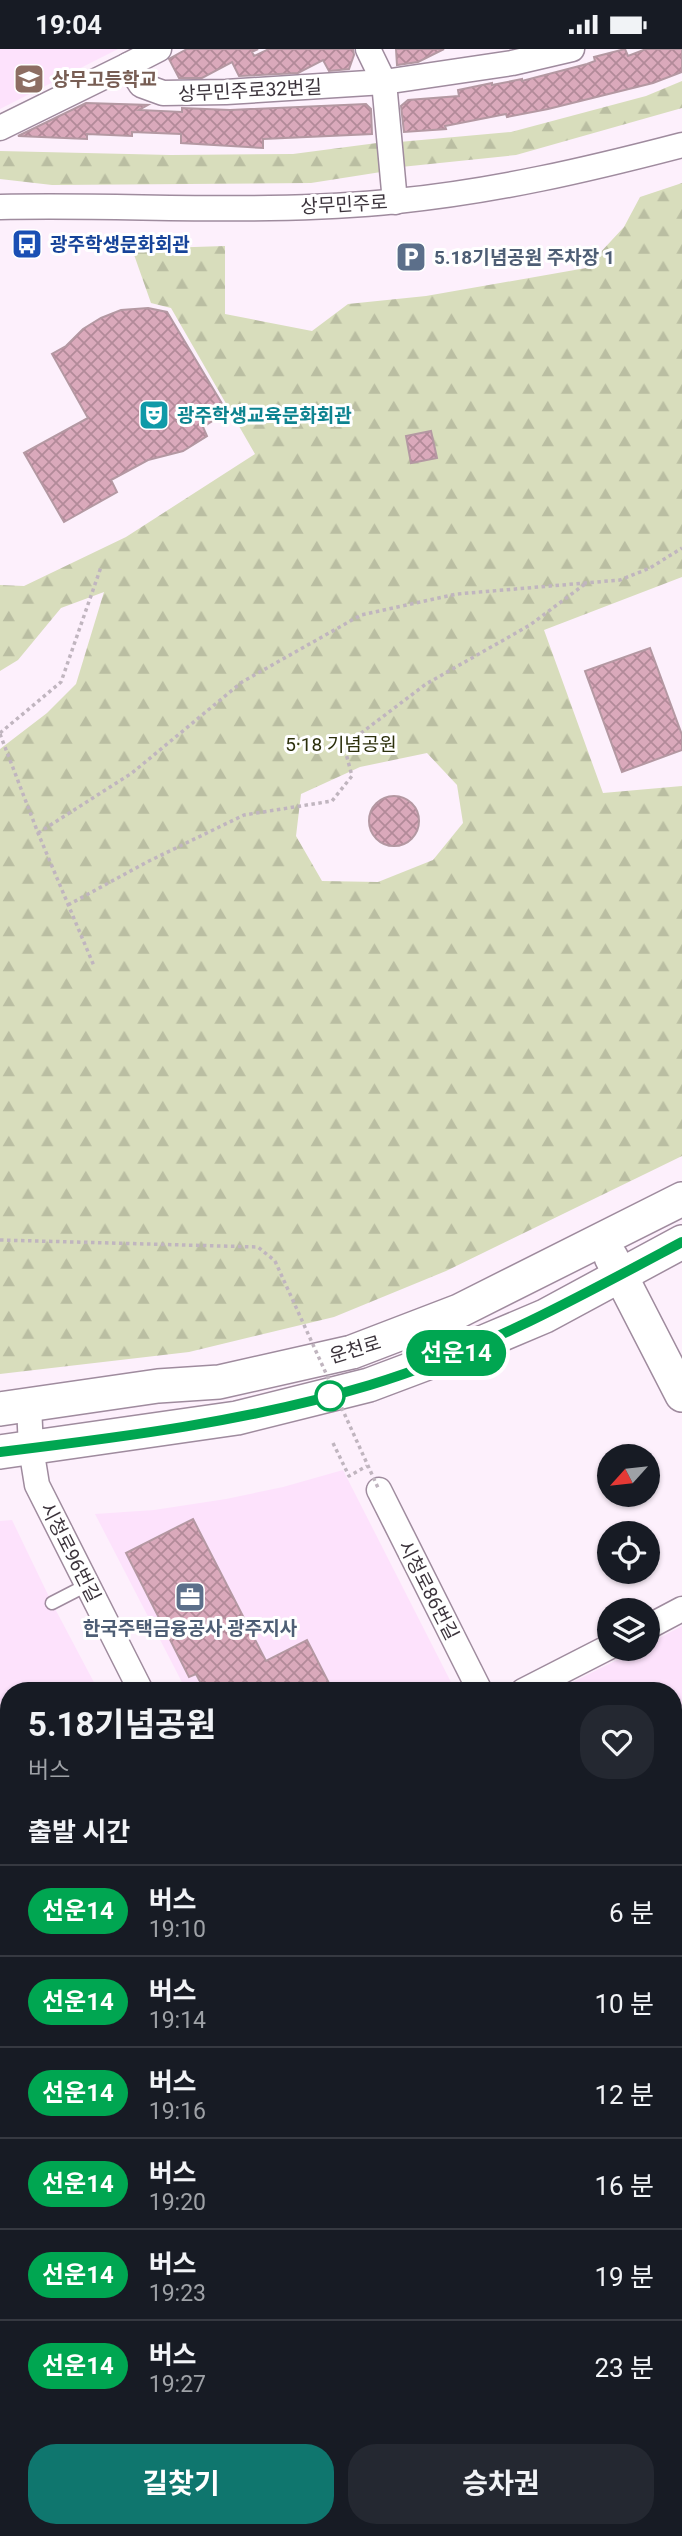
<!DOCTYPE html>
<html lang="ko">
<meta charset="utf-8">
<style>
body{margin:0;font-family:Roboto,"Noto Sans KR",sans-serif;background:#242831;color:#f1f3f6;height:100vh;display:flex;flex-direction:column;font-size:26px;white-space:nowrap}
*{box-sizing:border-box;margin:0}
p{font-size:23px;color:#9ea1a6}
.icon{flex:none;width:38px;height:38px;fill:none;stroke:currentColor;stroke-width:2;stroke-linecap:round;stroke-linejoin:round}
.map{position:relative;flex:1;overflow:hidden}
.panel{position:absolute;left:0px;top:1633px;width:682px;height:856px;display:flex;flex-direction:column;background:#171b24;border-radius:28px 28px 0 0;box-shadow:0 2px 5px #0004}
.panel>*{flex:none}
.badge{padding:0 14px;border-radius:23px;font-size:24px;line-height:46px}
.needle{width:46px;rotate:243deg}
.tools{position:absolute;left:597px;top:1395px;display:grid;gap:14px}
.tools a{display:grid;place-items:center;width:63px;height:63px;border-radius:50%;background:#171b24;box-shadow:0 2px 5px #0004;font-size:35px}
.map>.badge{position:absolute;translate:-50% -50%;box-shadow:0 0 0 4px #fff}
h2{padding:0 28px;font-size:26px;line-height:63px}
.round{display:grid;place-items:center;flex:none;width:74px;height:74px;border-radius:28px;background:#242831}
.headline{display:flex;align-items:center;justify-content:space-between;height:119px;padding:0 28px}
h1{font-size:33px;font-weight:700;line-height:52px}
.action{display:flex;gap:14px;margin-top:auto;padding:14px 28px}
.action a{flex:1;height:80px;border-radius:28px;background:#0f766e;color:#fff;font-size:28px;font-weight:700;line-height:80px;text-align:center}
.action a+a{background:#242831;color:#f1f3f6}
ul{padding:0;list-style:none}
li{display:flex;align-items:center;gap:21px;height:91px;padding:0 28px;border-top:2px solid #363941}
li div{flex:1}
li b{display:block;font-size:26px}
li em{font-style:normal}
li .badge{min-width:77px;font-weight:700;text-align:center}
.status{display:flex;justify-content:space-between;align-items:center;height:49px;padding:0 35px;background:#171b24;direction:ltr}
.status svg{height:19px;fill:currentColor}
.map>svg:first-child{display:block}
</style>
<div class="status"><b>19:04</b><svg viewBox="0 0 49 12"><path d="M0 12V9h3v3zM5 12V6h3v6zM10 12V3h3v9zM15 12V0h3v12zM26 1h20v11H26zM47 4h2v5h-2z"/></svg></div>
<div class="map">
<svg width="682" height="2487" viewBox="0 0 682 2487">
<defs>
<pattern id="green-dots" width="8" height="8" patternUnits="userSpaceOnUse" patternTransform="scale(1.75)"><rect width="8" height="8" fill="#d8ddbc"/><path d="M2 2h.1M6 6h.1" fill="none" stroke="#babea2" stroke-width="1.8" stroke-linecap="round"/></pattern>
<pattern id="forest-firs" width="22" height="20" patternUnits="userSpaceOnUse" patternTransform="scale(1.75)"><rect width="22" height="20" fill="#d8ddbc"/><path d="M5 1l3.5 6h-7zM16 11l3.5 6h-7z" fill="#babea2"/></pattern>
<pattern id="building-cross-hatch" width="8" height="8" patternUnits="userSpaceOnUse" patternTransform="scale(1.75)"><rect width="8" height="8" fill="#daa9bb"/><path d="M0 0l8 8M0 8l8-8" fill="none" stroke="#b28a99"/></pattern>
</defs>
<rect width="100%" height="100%" fill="#fdf0fc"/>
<g fill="#fde2fc">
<polygon points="0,0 118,0 0,60"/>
<polygon points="343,1421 455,1641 186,1641 95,1465 154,1461 226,1450 283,1438"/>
<polygon points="12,1471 52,1554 98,1641 9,1642 9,1741 0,1746 0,1472"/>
<polygon points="682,1577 682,1728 674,1732 674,1642 557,1641 639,1600 648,1600 648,1595"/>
<polygon points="682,1797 682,2009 674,1993 674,1801"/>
<polygon points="9,2142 9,2403 0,2408 0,2147"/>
<polygon points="682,2361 682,2487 610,2487 607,2480 674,2480 674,2365"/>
<polygon points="454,2480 534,2480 538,2487 440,2487"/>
</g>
<g fill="url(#green-dots)">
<polygon points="682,2129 682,2280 674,2284 674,2133"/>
<polygon points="21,2480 298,2480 284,2487 19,2487"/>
</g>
<g fill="url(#forest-firs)" fill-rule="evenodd">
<polygon points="682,32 682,59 516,106 401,118 399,93 511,83 646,47"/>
<polygon points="377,94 381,123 311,134 52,136 0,130 0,102 171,106 293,105"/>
<path d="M682 134V528L544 581 603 744 682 737V1107L446 1222 334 1268 189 1303 0 1325V700L47 664 76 635 104 543 61 559 18 611 0 622V536L24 537 126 488 255 405 171 259 151 254 132 200 225 197V265L312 282 348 255 426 247 586 219 624 178 640 148ZM427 704 457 736 463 774 433 811 378 833 322 832 296 787 301 745 360 718Z"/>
</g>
<g fill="url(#building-cross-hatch)" stroke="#b498a2" stroke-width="2">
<polygon points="187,0 258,0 252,3 254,7 269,0 353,0 354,6 349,20 329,22 323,11 298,24 239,27 232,13 202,29 179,29 169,10"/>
<polygon points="396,0 444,0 418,13 397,16"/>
<polygon points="625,0 628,7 646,0 682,0 682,23 653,34 548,60 507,68 506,65 445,77 446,80 404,83 401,57 408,51 459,47 458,41 492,34 492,36 522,30 522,32 587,15 595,12 594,8"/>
<polygon points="86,54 148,56 139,61 182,63 182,59 230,61 366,55 371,60 372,85 263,90 263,99 181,94 181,85 132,83 132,87 87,85 87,90 18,87"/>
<polygon points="148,259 167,263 227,363 203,378 207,387 183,402 148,411 111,431 117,443 64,473 24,404 88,369 52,305 66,297 83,280 101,269 121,261"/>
<polygon points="431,382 437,409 411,414 406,387"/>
<polygon points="650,599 682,686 682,701 622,723 585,622"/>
<circle cx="394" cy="772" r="25"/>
<polygon points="193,1470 266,1612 307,1591 333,1642 205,1642 196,1625 189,1628 126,1504"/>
</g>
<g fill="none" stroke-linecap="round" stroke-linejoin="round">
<g stroke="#9f8b9e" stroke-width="15">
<polyline id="lane" points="52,1554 87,1536"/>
</g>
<g stroke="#9f8b9e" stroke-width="27">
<g id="street">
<polyline points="159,0 128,16 141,36 163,44 226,43 384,33 512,14 572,0"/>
<polyline points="368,0 384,33 395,153"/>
<polyline points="0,79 128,16"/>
<path d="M0 158C132 155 265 166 397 152 496 142 586 121 682 96"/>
<polyline points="29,1357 31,1399 37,1436 141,1642"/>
<polyline points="379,1441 480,1642"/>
<polyline points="648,1578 682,1560"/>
<polyline points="523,1642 609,1598"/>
<polyline points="674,2017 682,2034"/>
<polyline points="573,2480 576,2487"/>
</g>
</g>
<g stroke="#9f8b9e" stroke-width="36">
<g id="secondary">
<polyline points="611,1208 682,1346"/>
<polyline points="0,1360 158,1337 219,1333 352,1303 459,1262 682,1150"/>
<polyline points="0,1403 237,1369 369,1336 486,1292 545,1267 682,1193"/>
<polyline points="674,1763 682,1759"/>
<polyline points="674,2099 682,2095"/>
<polyline points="0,2108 9,2103"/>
<polyline points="674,2324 682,2320"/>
<polyline points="0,2429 9,2425"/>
<polyline points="0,2483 4,2469 9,2463"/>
<polyline points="350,2487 365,2480"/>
</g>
</g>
<g stroke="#c0b5bf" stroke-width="3.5" stroke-dasharray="3.5 3.5" stroke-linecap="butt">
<polyline points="0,684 61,633 101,518"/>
<polyline points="0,685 38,784 94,917"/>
<polyline points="38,784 132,724 242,633 361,566 457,545 620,531 650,519 682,499"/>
<polyline points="68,856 147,813 244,766 332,752 352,727 344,697 426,635 530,576 585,535"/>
<polyline points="0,1191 258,1198 275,1212"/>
<polyline points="333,1394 349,1427 367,1417"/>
</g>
<use href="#lane" stroke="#fff" stroke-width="12"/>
<use href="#street" stroke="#fff" stroke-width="24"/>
<use href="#secondary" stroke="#fff" stroke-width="33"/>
<polyline stroke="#c0b5bf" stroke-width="3.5" stroke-dasharray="3.5 3.5" stroke-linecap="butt" points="275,1212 379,1441"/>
</g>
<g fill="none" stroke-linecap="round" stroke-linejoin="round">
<g stroke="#fff" stroke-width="16">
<path id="line" d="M0 1403C124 1388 250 1372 370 1336 480 1303 581 1247 682 1193"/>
</g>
<use href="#line" stroke="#00a651" stroke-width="10"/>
</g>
<defs>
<g id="school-square" transform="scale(1.575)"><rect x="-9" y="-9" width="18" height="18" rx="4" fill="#8d6e63" stroke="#fff"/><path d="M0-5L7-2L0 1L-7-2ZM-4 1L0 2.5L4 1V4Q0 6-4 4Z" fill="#fff"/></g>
<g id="bus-square" transform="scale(1.575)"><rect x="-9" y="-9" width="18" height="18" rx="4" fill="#1a4fb4" stroke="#fff"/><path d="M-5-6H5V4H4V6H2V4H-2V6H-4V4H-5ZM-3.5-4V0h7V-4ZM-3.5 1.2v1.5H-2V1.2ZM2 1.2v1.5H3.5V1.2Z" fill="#fff"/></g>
<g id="parking-square" transform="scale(1.575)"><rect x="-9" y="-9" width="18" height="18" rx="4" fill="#5c6f8a" stroke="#fff"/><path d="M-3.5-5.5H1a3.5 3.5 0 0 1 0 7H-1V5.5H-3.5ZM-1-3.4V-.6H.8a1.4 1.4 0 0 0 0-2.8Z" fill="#fff"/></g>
<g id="theatre-square" transform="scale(1.575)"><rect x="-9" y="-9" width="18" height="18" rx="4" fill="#0f9aa8" stroke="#fff"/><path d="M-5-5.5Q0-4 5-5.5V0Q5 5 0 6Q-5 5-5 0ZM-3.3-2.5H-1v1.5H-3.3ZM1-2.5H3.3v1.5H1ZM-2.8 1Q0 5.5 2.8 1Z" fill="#fff"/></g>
<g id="office-square" transform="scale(1.575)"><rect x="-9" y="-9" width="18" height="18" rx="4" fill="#5c6f8a" stroke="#fff"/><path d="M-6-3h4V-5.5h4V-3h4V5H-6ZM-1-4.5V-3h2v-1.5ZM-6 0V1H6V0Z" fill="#fff"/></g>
</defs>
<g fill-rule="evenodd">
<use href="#school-square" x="29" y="30"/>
<use href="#bus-square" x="27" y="195"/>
<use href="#parking-square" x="411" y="208"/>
<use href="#theatre-square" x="154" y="366"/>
<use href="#office-square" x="190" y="1548"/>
</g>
<circle fill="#fff" stroke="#00a651" stroke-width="3.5" cx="330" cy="1347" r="14"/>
<g text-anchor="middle" stroke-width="6" stroke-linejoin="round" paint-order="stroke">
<g font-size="19" font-weight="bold" fill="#785e54" stroke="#fff" text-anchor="start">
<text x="52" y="37">상무고등학교</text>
</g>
<g font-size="19" fill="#3b333b" stroke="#fff">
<text transform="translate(250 41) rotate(-3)" y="7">상무민주로32번길</text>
<text transform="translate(344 155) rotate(-3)" y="7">상무민주로</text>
<text transform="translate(355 1300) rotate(-17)" y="7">운천로</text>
<text transform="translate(71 1503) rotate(63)" y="7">시청로96번길</text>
<text transform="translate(429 1541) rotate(63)" y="7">시청로86번길</text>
</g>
<g font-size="19" font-weight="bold" fill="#164399" stroke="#fff" text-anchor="start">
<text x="50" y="202">광주학생문화회관</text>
</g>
<g font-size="19" font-weight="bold" fill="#4e5e75" stroke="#fff" text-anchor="start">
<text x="434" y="215">5.18기념공원 주차장 1</text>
<text x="190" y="1586" text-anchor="middle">한국주택금융공사 광주지사</text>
</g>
<g font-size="19" font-weight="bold" fill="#0d838f" stroke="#fff" text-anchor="start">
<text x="177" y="373">광주학생교육문화회관</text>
</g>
<g font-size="19" fill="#2c300c" stroke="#fff">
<text x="341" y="702">5·18 기념공원</text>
</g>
</g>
</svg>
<div class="tools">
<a><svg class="needle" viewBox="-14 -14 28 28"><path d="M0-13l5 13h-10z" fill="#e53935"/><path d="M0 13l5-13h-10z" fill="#9ea1a6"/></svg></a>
<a><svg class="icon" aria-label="locate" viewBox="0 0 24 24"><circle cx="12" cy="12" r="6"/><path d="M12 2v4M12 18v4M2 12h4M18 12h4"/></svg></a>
<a><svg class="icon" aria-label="layers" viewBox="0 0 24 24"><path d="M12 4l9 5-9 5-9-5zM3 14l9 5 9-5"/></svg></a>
</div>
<b class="badge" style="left:456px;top:1304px;background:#00a651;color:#fff">선운14</b>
<section class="panel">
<div class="headline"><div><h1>5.18기념공원</h1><p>버스</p></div><a class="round"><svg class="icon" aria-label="heart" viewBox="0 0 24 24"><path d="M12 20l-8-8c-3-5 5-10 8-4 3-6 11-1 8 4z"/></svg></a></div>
<h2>출발 시간</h2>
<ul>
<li><span class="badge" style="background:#00a651;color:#fff">선운14</span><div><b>버스</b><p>19:10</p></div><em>6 분</em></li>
<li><span class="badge" style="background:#00a651;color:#fff">선운14</span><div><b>버스</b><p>19:14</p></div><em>10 분</em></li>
<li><span class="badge" style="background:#00a651;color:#fff">선운14</span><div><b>버스</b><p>19:16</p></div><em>12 분</em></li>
<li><span class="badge" style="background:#00a651;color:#fff">선운14</span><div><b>버스</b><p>19:20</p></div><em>16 분</em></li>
<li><span class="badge" style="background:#00a651;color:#fff">선운14</span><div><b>버스</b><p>19:23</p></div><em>19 분</em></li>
<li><span class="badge" style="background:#00a651;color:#fff">선운14</span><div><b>버스</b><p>19:27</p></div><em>23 분</em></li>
</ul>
<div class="action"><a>길찾기</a><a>승차권</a></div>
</section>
</div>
